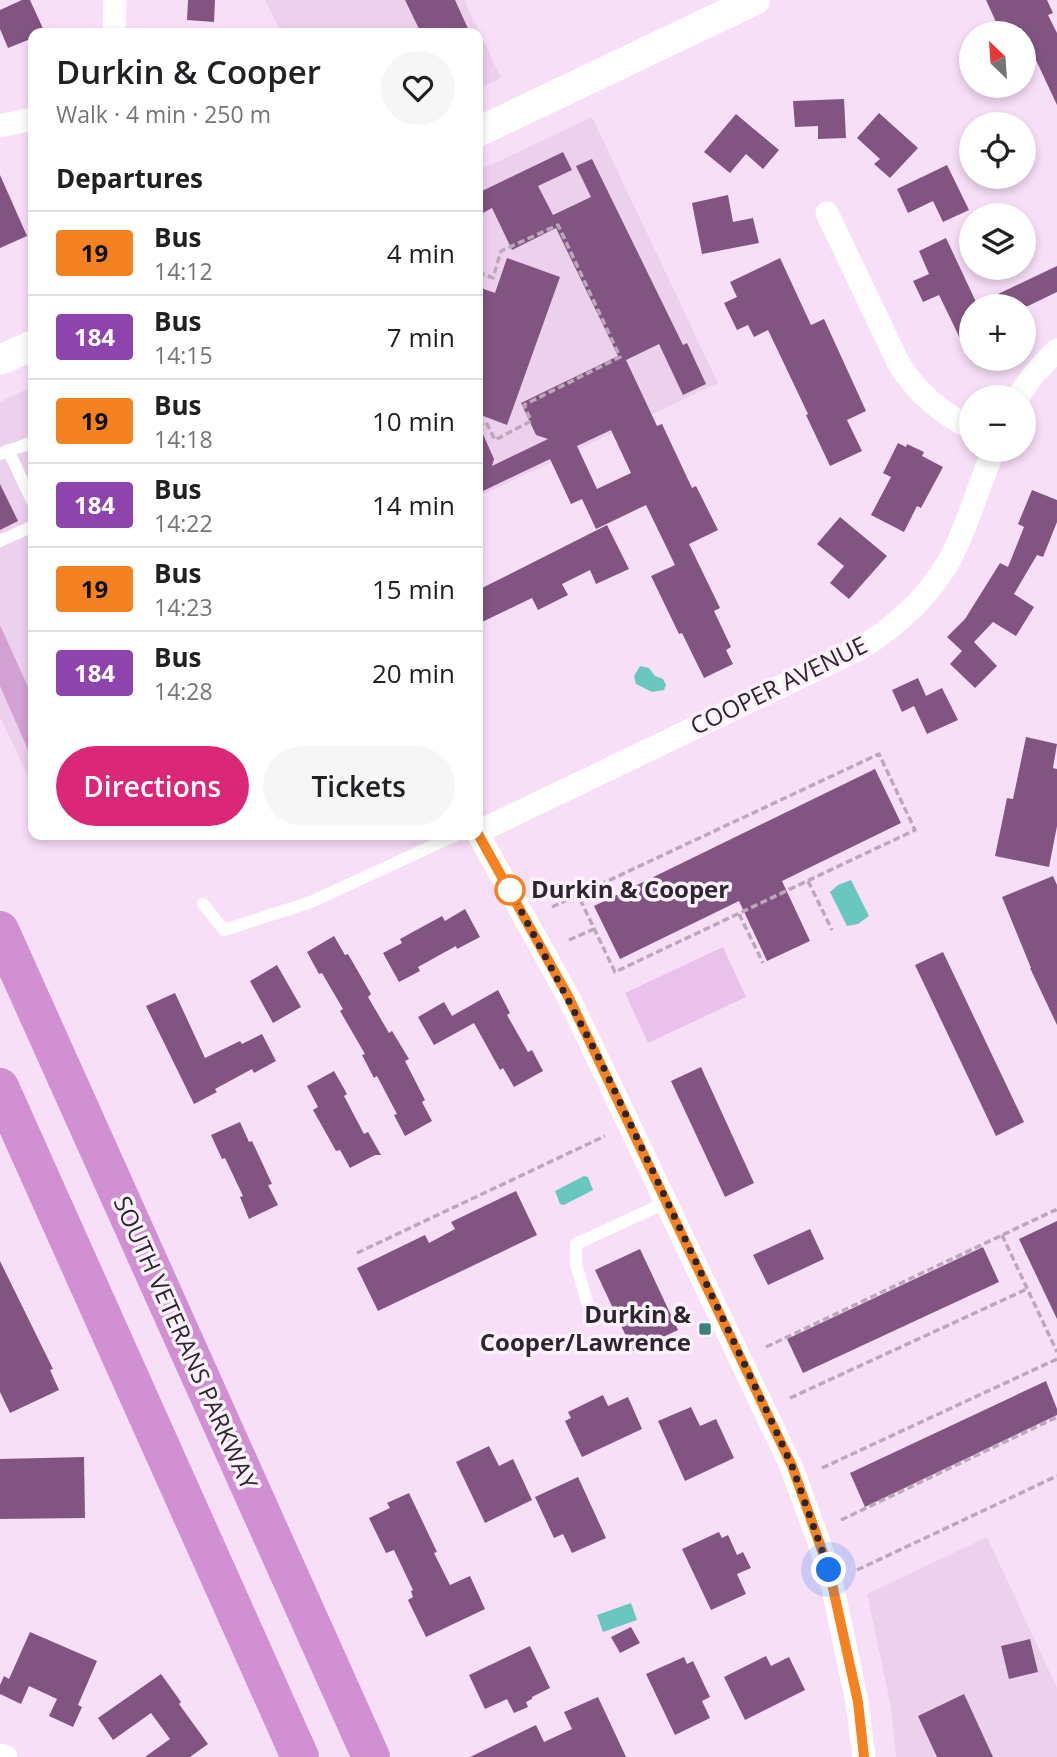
<!DOCTYPE html>
<meta charset="utf-8">
<style>
body{margin:0;font-family:"Open Sans",sans-serif;background:#f6f6f6;color:#202124;height:100vh;display:flex;flex-direction:column;font-size:26px;white-space:nowrap}
*{box-sizing:border-box;margin:0}
p{font-size:23px;color:#757577}
.icon{flex:none;width:38px;height:38px;fill:none;stroke:currentColor;stroke-width:2;stroke-linecap:round;stroke-linejoin:round}
.map{position:relative;flex:1;overflow:hidden}
.drawer{position:absolute;left:28px;top:28px;width:455px;height:812px;display:flex;flex-direction:column;background:#fff;border-radius:14px;box-shadow:0 4px 10px #0003}
.drawer>*{flex:none}
.badge{padding:0 14px;border-radius:5px;font-size:24px;line-height:46px}
.needle{width:46px;rotate:335deg}
.buttons{position:absolute;left:959px;top:21px;display:grid;gap:14px}
.buttons a{display:grid;place-items:center;width:77px;height:77px;border-radius:50%;background:#fff;box-shadow:0 4px 10px #0003;font-size:35px}
.you{position:absolute;width:35px;height:35px;margin:-18px;border:5px solid #fff;border-radius:50%;background:#1a73e8;box-shadow:0 0 0 10px #1a73e833}
.map>.badge{position:absolute;translate:-50% -50%;box-shadow:0 0 0 4px #fff}
h2{padding:0 28px;font-size:26px;line-height:63px}
.round{display:grid;place-items:center;flex:none;width:74px;height:74px;border-radius:37px;background:#f6f6f6}
.summary{display:flex;align-items:center;justify-content:space-between;height:119px;padding:0 28px}
h1{font-size:33px;font-weight:600;line-height:52px}
.button{display:flex;gap:14px;margin-top:auto;padding:14px 28px}
.button a{flex:1;height:80px;border-radius:42px;background:#db2777;color:#fff;font-size:28px;font-weight:600;line-height:80px;text-align:center}
.button a+a{background:#f6f6f6;color:#202124}
ul{padding:0;list-style:none}
li{display:flex;align-items:center;gap:21px;height:84px;padding:0 28px;border-top:2px solid #e0e0e0}
li div{flex:1}
li b{display:block;font-size:26px}
li em{font-style:normal}
li .badge{min-width:77px;font-weight:700;text-align:center}
.map>svg:first-child{display:block}
</style>
<div class="map">
<svg width="1057" height="1757" viewBox="0 0 1057 1757">
<rect width="100%" height="100%" fill="#f8dff8"/>
<g fill="#edd0ed">
<polygon points="265,0 464,0 501,78 478,89 478,33 281,33"/>
<polygon points="592,117 718,383 478,497 478,171"/>
<polygon points="33,386 33,776 29,778 0,717 0,402"/>
<polygon points="987,1537 1057,1688 1057,1757 896,1757 891,1707 867,1594"/>
</g>
<polygon fill="#eac1ea" points="723,947 746,997 648,1043 625,993"/>
<polygon fill="#d3a1d3" points="0,625 33,698 33,761 0,686"/>
<g fill="#6ac7c0">
<polygon points="640,666 649,668 655,676 663,679 666,685 664,690 652,692 636,684 634,676"/>
<polygon points="851,880 869,916 858,924 847,926 830,892 838,885"/>
<polygon points="584,1176 588,1177 593,1190 564,1205 560,1204 555,1191"/>
<polygon points="631,1603 637,1620 603,1632 597,1615"/>
</g>
<g fill="#825482" fill-rule="evenodd">
<polygon points="22,0 30,0 45,33 33,33 33,38 8,48 0,29 0,10"/>
<polygon points="188,0 215,0 214,22 187,20"/>
<polygon points="405,0 455,0 470,33 421,33"/>
<polygon points="986,0 1047,0 1053,13 1048,15 1057,33 1057,105 1021,28 1009,33 1001,33"/>
<polygon points="844,99 846,138 818,139 818,126 795,127 793,101"/>
<polygon points="879,113 918,148 890,178 874,164 880,159 857,138"/>
<polygon points="736,114 779,150 763,169 746,154 730,173 704,152"/>
<path d="M563 152 572 170 538 186 553 215 591 197 576 166 592 159 683 345 687 343 706 384 683 395 659 344 626 360 657 426 662 424 692 488 696 486 718 530 689 544 720 608 714 611 731 647 726 650 733 664 704 678 682 633 679 634 651 576 675 565 646 505 596 529 582 499 571 504 550 459 483 491 480 500H478V423L494 459 492 466 548 439 536 435 521 403 618 356 556 228 512 250 492 208 483 213 478 203V193ZM611 430 631 473 597 489 577 446Z"/>
<polygon points="947,165 969,210 943,222 933,201 908,213 897,189"/>
<polygon points="0,175 27,236 0,248"/>
<polygon points="728,195 733,222 753,218 759,243 702,254 692,203"/>
<polygon points="946,238 977,304 1057,266 1057,292 1028,306 971,306 971,361 939,295 923,302 913,281 929,274 919,251"/>
<polygon points="507,258 560,277 507,425 478,414 478,287 495,293"/>
<polygon points="780,258 811,325 824,319 866,411 847,420 862,451 830,466 806,415 808,414 768,330 754,337 748,325 737,330 724,303 737,297 730,282"/>
<polygon points="898,443 906,447 907,444 924,452 922,456 943,467 921,508 917,506 904,532 871,515 891,477 883,473"/>
<polygon points="0,484 18,521 0,530"/>
<polygon points="1032,490 1057,500 1057,522 1043,557 1037,555 1014,594 1034,607 1016,636 993,622 974,642 997,666 975,688 950,664 962,651 947,637 965,619 1000,563 1008,567 1024,527 1018,524"/>
<polygon points="840,517 887,556 849,599 830,583 844,566 817,544"/>
<polygon points="607,525 629,569 596,584 590,570 562,584 568,595 538,610 532,598 478,624 478,590"/>
<polygon points="918,678 926,696 942,688 958,720 927,734 914,706 902,712 892,690"/>
<polygon points="1026,737 1057,744 1053,768 1057,769 1057,826 1049,867 995,856 1007,798 1013,799"/>
<polygon points="875,769 901,823 782,881 810,941 767,961 739,901 620,959 594,906"/>
<polygon points="1053,876 1057,885 1057,1025 1030,968 1031,968 1002,897"/>
<polygon points="465,909 480,937 457,949 456,946 418,967 420,971 399,982 383,953 402,943 400,939 442,916 445,921"/>
<polygon points="334,936 345,955 348,954 371,994 368,997 389,1033 392,1031 409,1059 405,1061 425,1100 422,1102 432,1121 405,1136 394,1115 397,1114 377,1076 374,1078 362,1055 365,1054 340,1011 343,1009 322,973 319,974 307,952"/>
<polygon points="943,952 1024,1122 996,1136 915,965"/>
<polygon points="277,965 301,1007 273,1023 250,981"/>
<polygon points="498,990 510,1013 507,1015 528,1052 532,1050 543,1071 514,1087 503,1068 500,1070 474,1023 434,1045 418,1017 444,1002 452,1016"/>
<polygon points="175,993 205,1058 240,1041 242,1044 262,1034 276,1061 254,1073 252,1069 215,1089 217,1092 194,1104 146,1006"/>
<polygon points="701,1067 754,1183 725,1197 671,1081"/>
<polygon points="334,1071 347,1094 344,1096 364,1134 368,1132 381,1155 375,1155 350,1168 340,1150 336,1151 313,1110 318,1107 307,1086"/>
<polygon points="240,1122 249,1142 252,1141 272,1184 268,1185 278,1205 249,1219 240,1197 243,1196 225,1158 222,1159 211,1135"/>
<polygon points="516,1191 537,1235 378,1311 357,1268 425,1235 429,1243 455,1229 451,1222"/>
<polygon points="1057,1221 1057,1319 1019,1239"/>
<polygon points="810,1229 824,1259 768,1285 753,1255"/>
<polygon points="983,1247 999,1282 803,1373 787,1339"/>
<polygon points="640,1249 678,1330 633,1351 595,1270"/>
<polygon points="0,1261 53,1369 50,1370 59,1390 10,1413 0,1392"/>
<polygon points="1046,1381 1057,1409 1057,1415 865,1507 850,1473"/>
<polygon points="603,1395 608,1406 628,1397 642,1429 582,1457 565,1421 571,1418 568,1412"/>
<polygon points="691,1407 700,1426 716,1419 734,1458 685,1481 658,1421"/>
<polygon points="489,1446 499,1466 513,1459 532,1500 485,1523 456,1462"/>
<polygon points="84,1457 85,1518 0,1519 0,1459"/>
<polygon points="578,1477 606,1538 572,1553 563,1534 554,1538 535,1497"/>
<polygon points="409,1493 437,1552 434,1553 450,1585 470,1576 485,1609 426,1637 408,1600 413,1597 411,1591 413,1590 394,1550 386,1553 369,1518 390,1508 387,1503"/>
<polygon points="719,1532 722,1538 728,1535 737,1555 743,1552 751,1568 737,1574 746,1594 711,1610 682,1549"/>
<polygon points="631,1627 640,1643 620,1653 611,1637"/>
<polygon points="30,1632 97,1661 78,1705 82,1707 73,1727 49,1716 57,1699 29,1686 21,1704 0,1694 0,1685 4,1676 9,1679"/>
<polygon points="1030,1639 1038,1672 1009,1679 1001,1646"/>
<polygon points="530,1646 550,1688 532,1697 532,1699 526,1702 528,1707 514,1713 507,1699 485,1709 469,1675"/>
<polygon points="766,1656 771,1666 789,1657 805,1690 745,1720 724,1677"/>
<polygon points="684,1657 687,1664 693,1661 710,1697 702,1701 710,1718 675,1735 646,1674"/>
<polygon points="161,1674 181,1702 179,1704 208,1744 190,1757 145,1757 170,1739 151,1713 113,1740 98,1718"/>
<polygon points="964,1694 993,1757 937,1757 918,1716"/>
<polygon points="598,1697 626,1757 470,1757 536,1725 544,1742 572,1729 564,1712"/>
</g>
<g fill="none" stroke-linecap="round" stroke-linejoin="round">
<g stroke="#bca7bb" stroke-width="3.5" stroke-dasharray="7 3.5" stroke-linecap="butt">
<polyline points="478,272 493,278 501,251 558,225 620,357 524,405 531,421 495,440 486,422 478,426"/>
<polyline points="808,881 832,930"/>
<polyline points="552,907 879,754 915,830 615,972 578,895"/>
<polyline points="739,914 763,963"/>
<polyline points="569,940 594,929"/>
<polyline points="1002,1235 1057,1352"/>
<polyline points="357,1253 605,1136"/>
<polyline points="766,1347 1055,1210 1057,1213"/>
<polyline points="790,1398 1027,1289"/>
<polyline points="822,1468 1057,1359"/>
<polyline points="841,1520 1057,1417"/>
<polyline points="857,1570 1057,1476"/>
</g>
<g stroke="#fff" stroke-width="12">
<polyline points="8,450 33,503"/>
<polyline points="0,454 33,442"/>
<polyline points="0,541 33,526"/>
<polyline points="203,904 224,930 311,902 456,835"/>
<polyline points="587,1302 576,1264 576,1244 667,1202"/>
</g>
<g stroke="#fff" stroke-width="23">
<polyline points="114,33 115,0"/>
<polyline points="0,126 33,119"/>
<path d="M827 213 899 364C918 394 940 412 971 428"/>
<polyline points="1018,397 1034,374 1057,350"/>
<path d="M478 832 861 648C896 626 928 598 949 561 968 526 978 486 994 450"/>
<polyline points="478,834 569,998 791,1466 829,1570 857,1702 864,1757"/>
<polyline points="0,1755 6,1757"/>
</g>
<g stroke="#fff" stroke-width="30">
<polyline points="478,132 755,0"/>
<polyline points="0,360 33,345"/>
</g>
<g stroke="#d090d2" stroke-width="38">
<polyline points="0,930 371,1757"/>
<polyline points="0,1087 300,1757"/>
</g>
</g>
<g fill="none" stroke-linecap="round" stroke-linejoin="round">
<g stroke="#fff" stroke-width="16">
<polyline id="line" points="478,834 569,998 792,1466 829,1570 858,1702 864,1757"/>
</g>
<use href="#line" stroke="#f58220" stroke-width="10"/>
<polyline stroke="#2f252e" stroke-width="7" stroke-dasharray="0 12.6" points="510,890 600,1060 771,1420 792,1466 829,1570"/>
</g>
<circle fill="#fff" stroke="#f58220" stroke-width="3.5" cx="510" cy="890" r="14"/>
<rect fill="#3c837e" stroke="#fcf2fc" stroke-width="2.5" x="698" y="1322" width="14" height="14" rx="3.5"/>
<g text-anchor="middle" stroke-width="7" stroke-linejoin="round" paint-order="stroke">
<g font-size="24" fill="#2f252e" stroke="#fcf2fc">
<text transform="translate(779 686) rotate(-26)" y="8">COOPER AVENUE</text>
<text transform="translate(185 1343) rotate(66)" y="8">SOUTH VETERANS PARKWAY</text>
</g>
<g font-size="24" font-weight="bold" fill="#2f252e" stroke="#fcf2fc" text-anchor="start">
<text x="531" y="898">Durkin &amp; Cooper</text>
</g>
<g font-size="24" font-weight="bold" fill="#2f252e" stroke="#fcf2fc" text-anchor="end">
<text x="691" y="1323">Durkin &amp;<tspan x="691" dy="28">Cooper/Lawrence</tspan></text>
</g>
</g>
</svg>
<div class="buttons">
<a><svg class="needle" viewBox="-14 -14 28 28"><path d="M0-13l5 13h-10z" fill="#e53935"/><path d="M0 13l5-13h-10z" fill="#757577"/></svg></a>
<a><svg class="icon" aria-label="locate" viewBox="0 0 24 24"><circle cx="12" cy="12" r="6"/><path d="M12 2v4M12 18v4M2 12h4M18 12h4"/></svg></a>
<a><svg class="icon" aria-label="layers" viewBox="0 0 24 24"><path d="M12 4l9 5-9 5-9-5zM3 14l9 5 9-5"/></svg></a>
<a>+</a>
<a>−</a>
</div>
<div class="you" style="left:829px;top:1570px"></div>
<section class="drawer">
<div class="summary"><div><h1>Durkin &amp; Cooper</h1><p>Walk · 4 min · 250 m</p></div><a class="round"><svg class="icon" aria-label="heart" viewBox="0 0 24 24"><path d="M12 20l-8-8c-3-5 5-10 8-4 3-6 11-1 8 4z"/></svg></a></div>
<h2>Departures</h2>
<ul>
<li><span class="badge" style="background:#f58220;color:#111">19</span><div><b>Bus</b><p>14:12</p></div><em>4 min</em></li>
<li><span class="badge" style="background:#8e44ad;color:#fff">184</span><div><b>Bus</b><p>14:15</p></div><em>7 min</em></li>
<li><span class="badge" style="background:#f58220;color:#111">19</span><div><b>Bus</b><p>14:18</p></div><em>10 min</em></li>
<li><span class="badge" style="background:#8e44ad;color:#fff">184</span><div><b>Bus</b><p>14:22</p></div><em>14 min</em></li>
<li><span class="badge" style="background:#f58220;color:#111">19</span><div><b>Bus</b><p>14:23</p></div><em>15 min</em></li>
<li><span class="badge" style="background:#8e44ad;color:#fff">184</span><div><b>Bus</b><p>14:28</p></div><em>20 min</em></li>
</ul>
<div class="button"><a>Directions</a><a>Tickets</a></div>
</section>
</div>
